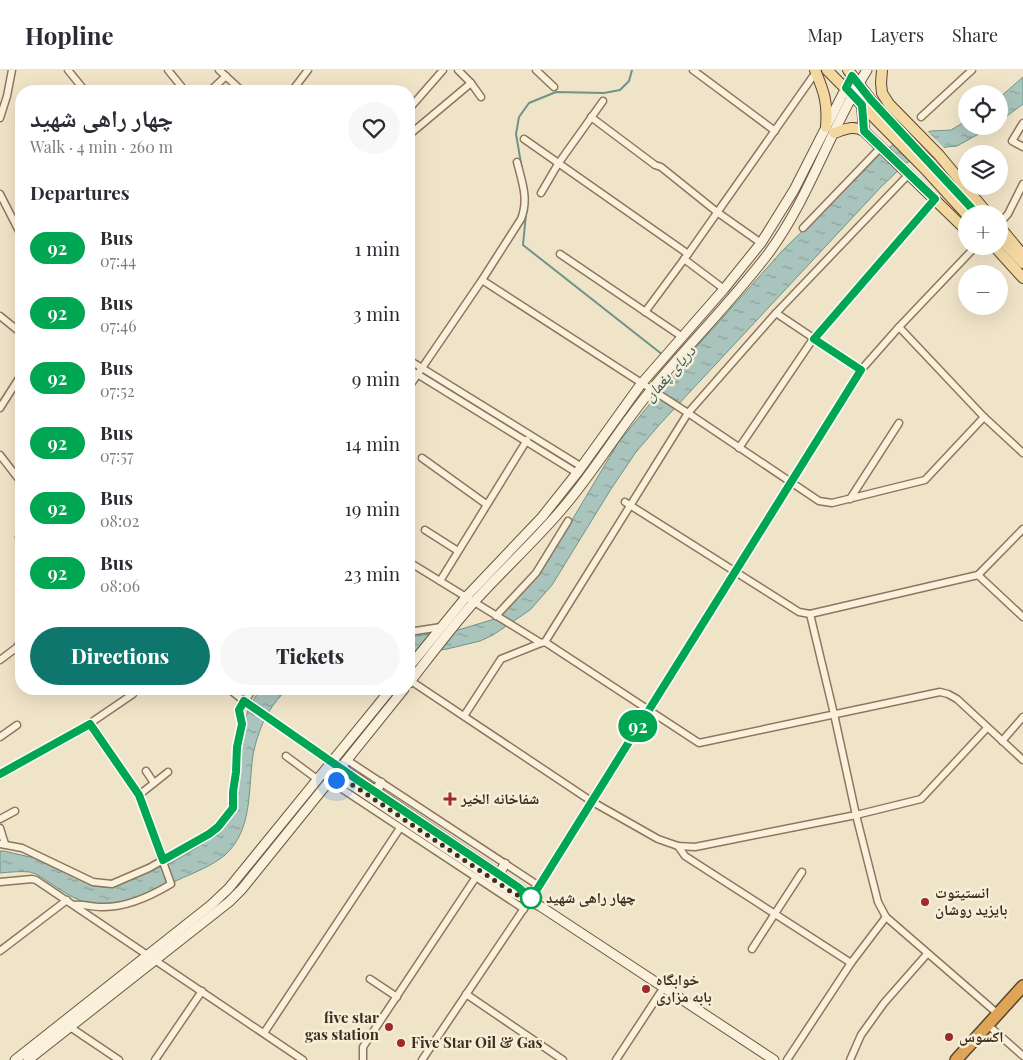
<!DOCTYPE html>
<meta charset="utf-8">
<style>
body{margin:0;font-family:"Playfair Display","Noto Naskh Arabic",serif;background:#f7f7f7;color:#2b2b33;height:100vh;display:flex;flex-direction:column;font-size:19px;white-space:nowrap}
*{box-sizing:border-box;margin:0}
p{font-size:16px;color:#7c7c81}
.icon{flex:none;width:28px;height:28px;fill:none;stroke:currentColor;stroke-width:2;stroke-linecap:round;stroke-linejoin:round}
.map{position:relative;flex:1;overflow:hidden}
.sheet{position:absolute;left:15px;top:15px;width:400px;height:610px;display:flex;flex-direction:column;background:#fff;border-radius:20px;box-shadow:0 5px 20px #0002}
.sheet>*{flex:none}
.badge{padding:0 10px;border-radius:16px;font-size:18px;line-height:32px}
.buttons{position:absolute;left:958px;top:15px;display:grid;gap:10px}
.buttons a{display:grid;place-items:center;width:50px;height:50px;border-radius:50%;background:#fff;box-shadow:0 5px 20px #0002;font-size:25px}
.you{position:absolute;width:25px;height:25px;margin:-12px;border:4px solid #fff;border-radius:50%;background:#1a73e8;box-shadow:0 0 0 8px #1a73e833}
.map>.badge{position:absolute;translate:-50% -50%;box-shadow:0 0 0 2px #fff}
h2{padding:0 15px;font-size:19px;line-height:45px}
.round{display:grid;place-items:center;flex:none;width:52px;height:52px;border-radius:26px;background:#f7f7f7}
.headline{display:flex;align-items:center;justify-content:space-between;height:85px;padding:0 15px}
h1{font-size:24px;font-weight:800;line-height:38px}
.button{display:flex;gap:10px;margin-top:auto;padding:10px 15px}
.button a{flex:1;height:58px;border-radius:30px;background:#0f766e;color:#fff;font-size:20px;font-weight:800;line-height:58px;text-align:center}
.button a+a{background:#f7f7f7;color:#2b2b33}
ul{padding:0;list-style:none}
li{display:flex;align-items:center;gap:15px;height:65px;padding:0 15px}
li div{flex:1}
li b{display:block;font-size:19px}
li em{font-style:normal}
li .badge{min-width:55px;font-weight:700;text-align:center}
header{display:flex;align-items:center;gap:30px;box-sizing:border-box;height:70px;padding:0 25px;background:#fff;border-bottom:1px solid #e1e1e2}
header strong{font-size:24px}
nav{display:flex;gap:28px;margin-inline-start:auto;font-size:18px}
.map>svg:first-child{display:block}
</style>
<header>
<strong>Hopline</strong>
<nav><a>Map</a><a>Layers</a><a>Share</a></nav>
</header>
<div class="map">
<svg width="1023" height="990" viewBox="0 0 1023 990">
<defs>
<pattern id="water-ripples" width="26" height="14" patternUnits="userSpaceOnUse" patternTransform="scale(1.25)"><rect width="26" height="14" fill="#a9c4bc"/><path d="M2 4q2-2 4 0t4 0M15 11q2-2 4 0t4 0" fill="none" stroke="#8ba098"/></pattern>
</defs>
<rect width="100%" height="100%" fill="#f0e4c8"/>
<g fill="url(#water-ripples)" stroke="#6f938a">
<polygon points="1023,7 1023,34 999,52 999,28"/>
<polygon points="966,51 966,56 993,56 957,76 946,77 906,93 880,118 660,354 636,382 611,419 552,515 530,540 493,565 480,571 447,579 409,585 409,567 458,560 498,548 529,516 544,497 618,373 693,281 782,181 853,112 880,84 893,75 931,61 951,60"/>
<path d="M261 619H288C268 636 258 660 253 685 248 719 253 760 225 785 212 796 193 803 178 810 154 820 132 832 106 835 85 837 67 824 50 813 44 809 38 804 30 802 21 801 10 802 0 803V781H4L34 788 88 813 101 817H113L158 797H163C184 786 217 768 229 746 233 739 232 725 233 716 237 682 239 646 261 619Z"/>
</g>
<polygon fill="#f0e4c8" points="926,60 945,79 943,81 912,93 891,73"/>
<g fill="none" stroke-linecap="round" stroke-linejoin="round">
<g stroke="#6f938a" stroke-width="2">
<polyline points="522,99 516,64 519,47 529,33 556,22 604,23 620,20 629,11 632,0"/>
<polyline points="525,111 527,121"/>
<polyline points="527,133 523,175 663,285"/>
</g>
<g stroke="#8d765c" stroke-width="9">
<g id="street">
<polyline points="68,0 85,21"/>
<polyline points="168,0 185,21"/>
<polyline points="219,0 242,21"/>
<polyline points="458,0 471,13 481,27"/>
<polyline points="536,0 554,17"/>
<polyline points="693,0 775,61"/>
<polyline points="210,21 226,6"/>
<polyline points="292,21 308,0"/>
<polyline points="409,39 443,0"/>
<polyline points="591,47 655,95 661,97 717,142 761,173"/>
<polyline points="921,47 972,0"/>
<polyline points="0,48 7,26 12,0"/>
<polyline points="1023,53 1012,71 1023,77"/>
<polyline points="409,65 471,13"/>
<polyline points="524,69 688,184"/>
<polyline points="541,123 558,94 603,31"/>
<polyline points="0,124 21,165"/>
<polyline points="999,154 1008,144 1023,114"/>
<polyline points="803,158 881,77"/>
<polyline points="560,184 681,266"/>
<polyline points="684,189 724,219"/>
<polyline points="482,210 688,343 819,431 832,433 925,410 984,347"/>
<polyline points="645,242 688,184 816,2"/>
<polyline points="776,243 861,300"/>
<polyline points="0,246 21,263"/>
<polyline points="899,257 984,347 1023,383"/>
<polyline points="409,290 582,397"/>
<polyline points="409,299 577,403"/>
<path d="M409 317 482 210 521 149C529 129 522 112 517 92"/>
<polyline points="0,338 21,305"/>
<polyline points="739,378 813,269 935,129"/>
<polyline points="0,385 21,412"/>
<polyline points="422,388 486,434"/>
<polyline points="850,429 899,353"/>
<polyline points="625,432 799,542 810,544 978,505 1023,459"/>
<polyline points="425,460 458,481"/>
<polyline points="19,467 21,465"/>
<polyline points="409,492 541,573 545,572 699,673 940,622 948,624 957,629 1023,690"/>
<polyline points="978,505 1023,547"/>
<polyline points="440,511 527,370"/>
<polyline points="810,544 834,644 856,745 878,832 886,847 998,944"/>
<polyline points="496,546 536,503 568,451"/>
<polyline points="409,562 441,557"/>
<polyline points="545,572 688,343 776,243 909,104"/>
<polyline points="0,590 16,578 21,571"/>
<polyline points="411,611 591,731 658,769 678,776 695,777 856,745 921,729 987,658"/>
<polyline points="229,619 244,631 331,691"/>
<polyline points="464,646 501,589 541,573"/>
<polyline points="0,667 17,655"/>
<polyline points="1002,671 1023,647"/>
<polyline points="286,686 317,709"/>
<polyline points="347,690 539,816"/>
<polyline points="146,701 154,713"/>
<polyline points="0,704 89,654 133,624 128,619"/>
<polyline points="330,711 524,839"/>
<polyline points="139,725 168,702"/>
<polyline points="0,749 15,741"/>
<polyline points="0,758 5,774"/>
<polyline points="0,774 22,778 93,812 112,814 149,798 209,764 218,757 233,738 233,722 236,702 237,677 242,654 239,640 253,619"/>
<polyline points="678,776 685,786 851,893"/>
<polyline points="0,812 32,809 36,810 303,990"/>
<path d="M74 835C84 834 92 837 101 837 126 838 151 826 171 814L139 725 89 654"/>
<polyline points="752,879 802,802"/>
<polyline points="0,881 67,830"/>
<polyline points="370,909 397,927"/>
<polyline points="466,924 563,990"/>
<polyline points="988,955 1023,986"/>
<polyline points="70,957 119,990"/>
<polyline points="264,963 400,758"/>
<polyline points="155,990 202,921"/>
<polyline points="363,990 363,977 476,807"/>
<polyline points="422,990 529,831 861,300 899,257 976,176"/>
<polyline points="616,990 664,917"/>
<polyline points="787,990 851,893 886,847"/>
<polyline points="850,990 861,965 884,933 927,884"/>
</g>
</g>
<g stroke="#6f573f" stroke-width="11">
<g id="secondary">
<polyline points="409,597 466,527 542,447 577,403 641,314 724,219 761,173 794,120 852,6"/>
<path d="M409 613C430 586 451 558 474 532 503 500 534 472 562 439 595 401 620 357 652 319 690 273 732 231 768 184 810 127 830 59 867 0"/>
<polyline points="331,691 518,817 530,828"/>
<polyline points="330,711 404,619"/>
<polyline points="375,722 381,713"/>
<polyline points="499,804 505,794"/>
<polyline points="15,990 211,835 229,818 391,619"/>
<path d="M28 990 229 832 242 819 326 715C337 706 344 711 355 717L513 823 540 836 774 990"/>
</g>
</g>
<g stroke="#5b4430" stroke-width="12">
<g id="primary">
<path d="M815 0C824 22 828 32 826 57"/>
<polyline points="827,0 925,99 966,144"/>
<polyline points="848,0 871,30 977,144"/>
<polyline points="882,0 881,13 882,23 889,34 939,85 988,144"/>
<polyline points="862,35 864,61"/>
<path d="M834 63C846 59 853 55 864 61L966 160"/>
<polyline points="999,156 1023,185"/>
<polyline points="999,167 1023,193"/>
<polyline points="994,176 1023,208"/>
</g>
</g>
<g stroke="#5b4430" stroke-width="14">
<polyline id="highway" points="956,990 1023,916"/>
</g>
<use href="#street" stroke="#faf1dc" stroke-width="6"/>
<use href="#secondary" stroke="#faf1dc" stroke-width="9"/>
<use href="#primary" stroke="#f3d9a0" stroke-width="10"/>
<use href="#highway" stroke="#e0a458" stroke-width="11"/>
</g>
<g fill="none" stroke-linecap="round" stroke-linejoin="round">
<g stroke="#fff" stroke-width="11">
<polyline id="line" points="0,704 90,654 139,725 163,790 209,764 218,757 233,738 233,722 236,702 237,677 242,654 239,640 244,631 359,711 518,817 531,829 861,300 814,269 935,129 864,61 862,35 846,18 852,6 871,30 977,144"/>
</g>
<use href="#line" stroke="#00a651" stroke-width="8"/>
<polyline stroke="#3d2e20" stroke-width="5" stroke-dasharray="0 9" points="336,710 343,710 356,717 513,823 530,831 531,828"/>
</g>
<g fill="#9e2a2b" stroke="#f7eed8" stroke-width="2">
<path d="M447.5 721.5h5v5h5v5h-5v5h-5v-5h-5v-5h5z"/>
<circle cx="925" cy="832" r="5"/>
<circle cx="646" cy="919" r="5"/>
<circle cx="389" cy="957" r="5"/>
<circle cx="949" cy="967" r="5"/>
<circle cx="401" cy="973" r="5"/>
</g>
<circle fill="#fff" stroke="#00a651" stroke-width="2.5" cx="531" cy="828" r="10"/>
<g text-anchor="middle" stroke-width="5" stroke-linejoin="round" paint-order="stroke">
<g font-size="15" font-weight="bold" fill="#3d2e20" stroke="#f7eed8" text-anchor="start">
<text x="461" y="734">شفاخانه الخیر</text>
<text x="935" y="828">انستیتوت<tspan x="935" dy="17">بایزید روشان</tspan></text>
<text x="656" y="915">خوابگاه<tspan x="656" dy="17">بابه مزاری</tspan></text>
<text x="379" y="953" text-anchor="end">five star<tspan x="379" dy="17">gas station</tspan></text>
<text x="959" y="972">اکسوس</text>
<text x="411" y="978">Five Star Oil &amp; Gas</text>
</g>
<g font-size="15" font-weight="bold" fill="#3d2e20" stroke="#f7eed8" text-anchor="start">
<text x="546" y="833">چهار راهی شهید</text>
</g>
<g font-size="16" font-style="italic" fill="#2f5d5a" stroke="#f7eed8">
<text transform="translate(669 303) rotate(-48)" y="6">دریای پغمان</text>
</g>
</g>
</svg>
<div class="buttons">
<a><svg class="icon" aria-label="locate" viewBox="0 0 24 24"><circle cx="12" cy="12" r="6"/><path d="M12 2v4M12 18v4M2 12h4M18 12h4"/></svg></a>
<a><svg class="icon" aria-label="layers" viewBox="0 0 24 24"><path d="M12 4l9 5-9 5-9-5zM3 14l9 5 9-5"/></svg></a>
<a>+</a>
<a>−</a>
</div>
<div class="you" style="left:336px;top:710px"></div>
<b class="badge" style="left:638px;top:656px;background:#00a651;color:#fff">92</b>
<section class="sheet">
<div class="headline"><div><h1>چهار راهی شهید</h1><p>Walk · 4 min · 260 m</p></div><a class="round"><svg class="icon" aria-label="heart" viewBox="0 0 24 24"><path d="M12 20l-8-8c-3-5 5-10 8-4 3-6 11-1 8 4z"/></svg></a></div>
<h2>Departures</h2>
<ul>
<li><span class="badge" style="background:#00a651;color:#fff">92</span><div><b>Bus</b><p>07:44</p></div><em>1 min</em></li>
<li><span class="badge" style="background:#00a651;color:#fff">92</span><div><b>Bus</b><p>07:46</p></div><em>3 min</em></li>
<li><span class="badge" style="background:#00a651;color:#fff">92</span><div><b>Bus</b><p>07:52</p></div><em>9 min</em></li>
<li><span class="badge" style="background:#00a651;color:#fff">92</span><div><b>Bus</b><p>07:57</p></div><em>14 min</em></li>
<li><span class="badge" style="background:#00a651;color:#fff">92</span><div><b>Bus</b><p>08:02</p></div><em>19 min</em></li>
<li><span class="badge" style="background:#00a651;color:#fff">92</span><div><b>Bus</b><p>08:06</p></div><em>23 min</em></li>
</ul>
<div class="button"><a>Directions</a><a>Tickets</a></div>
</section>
</div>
